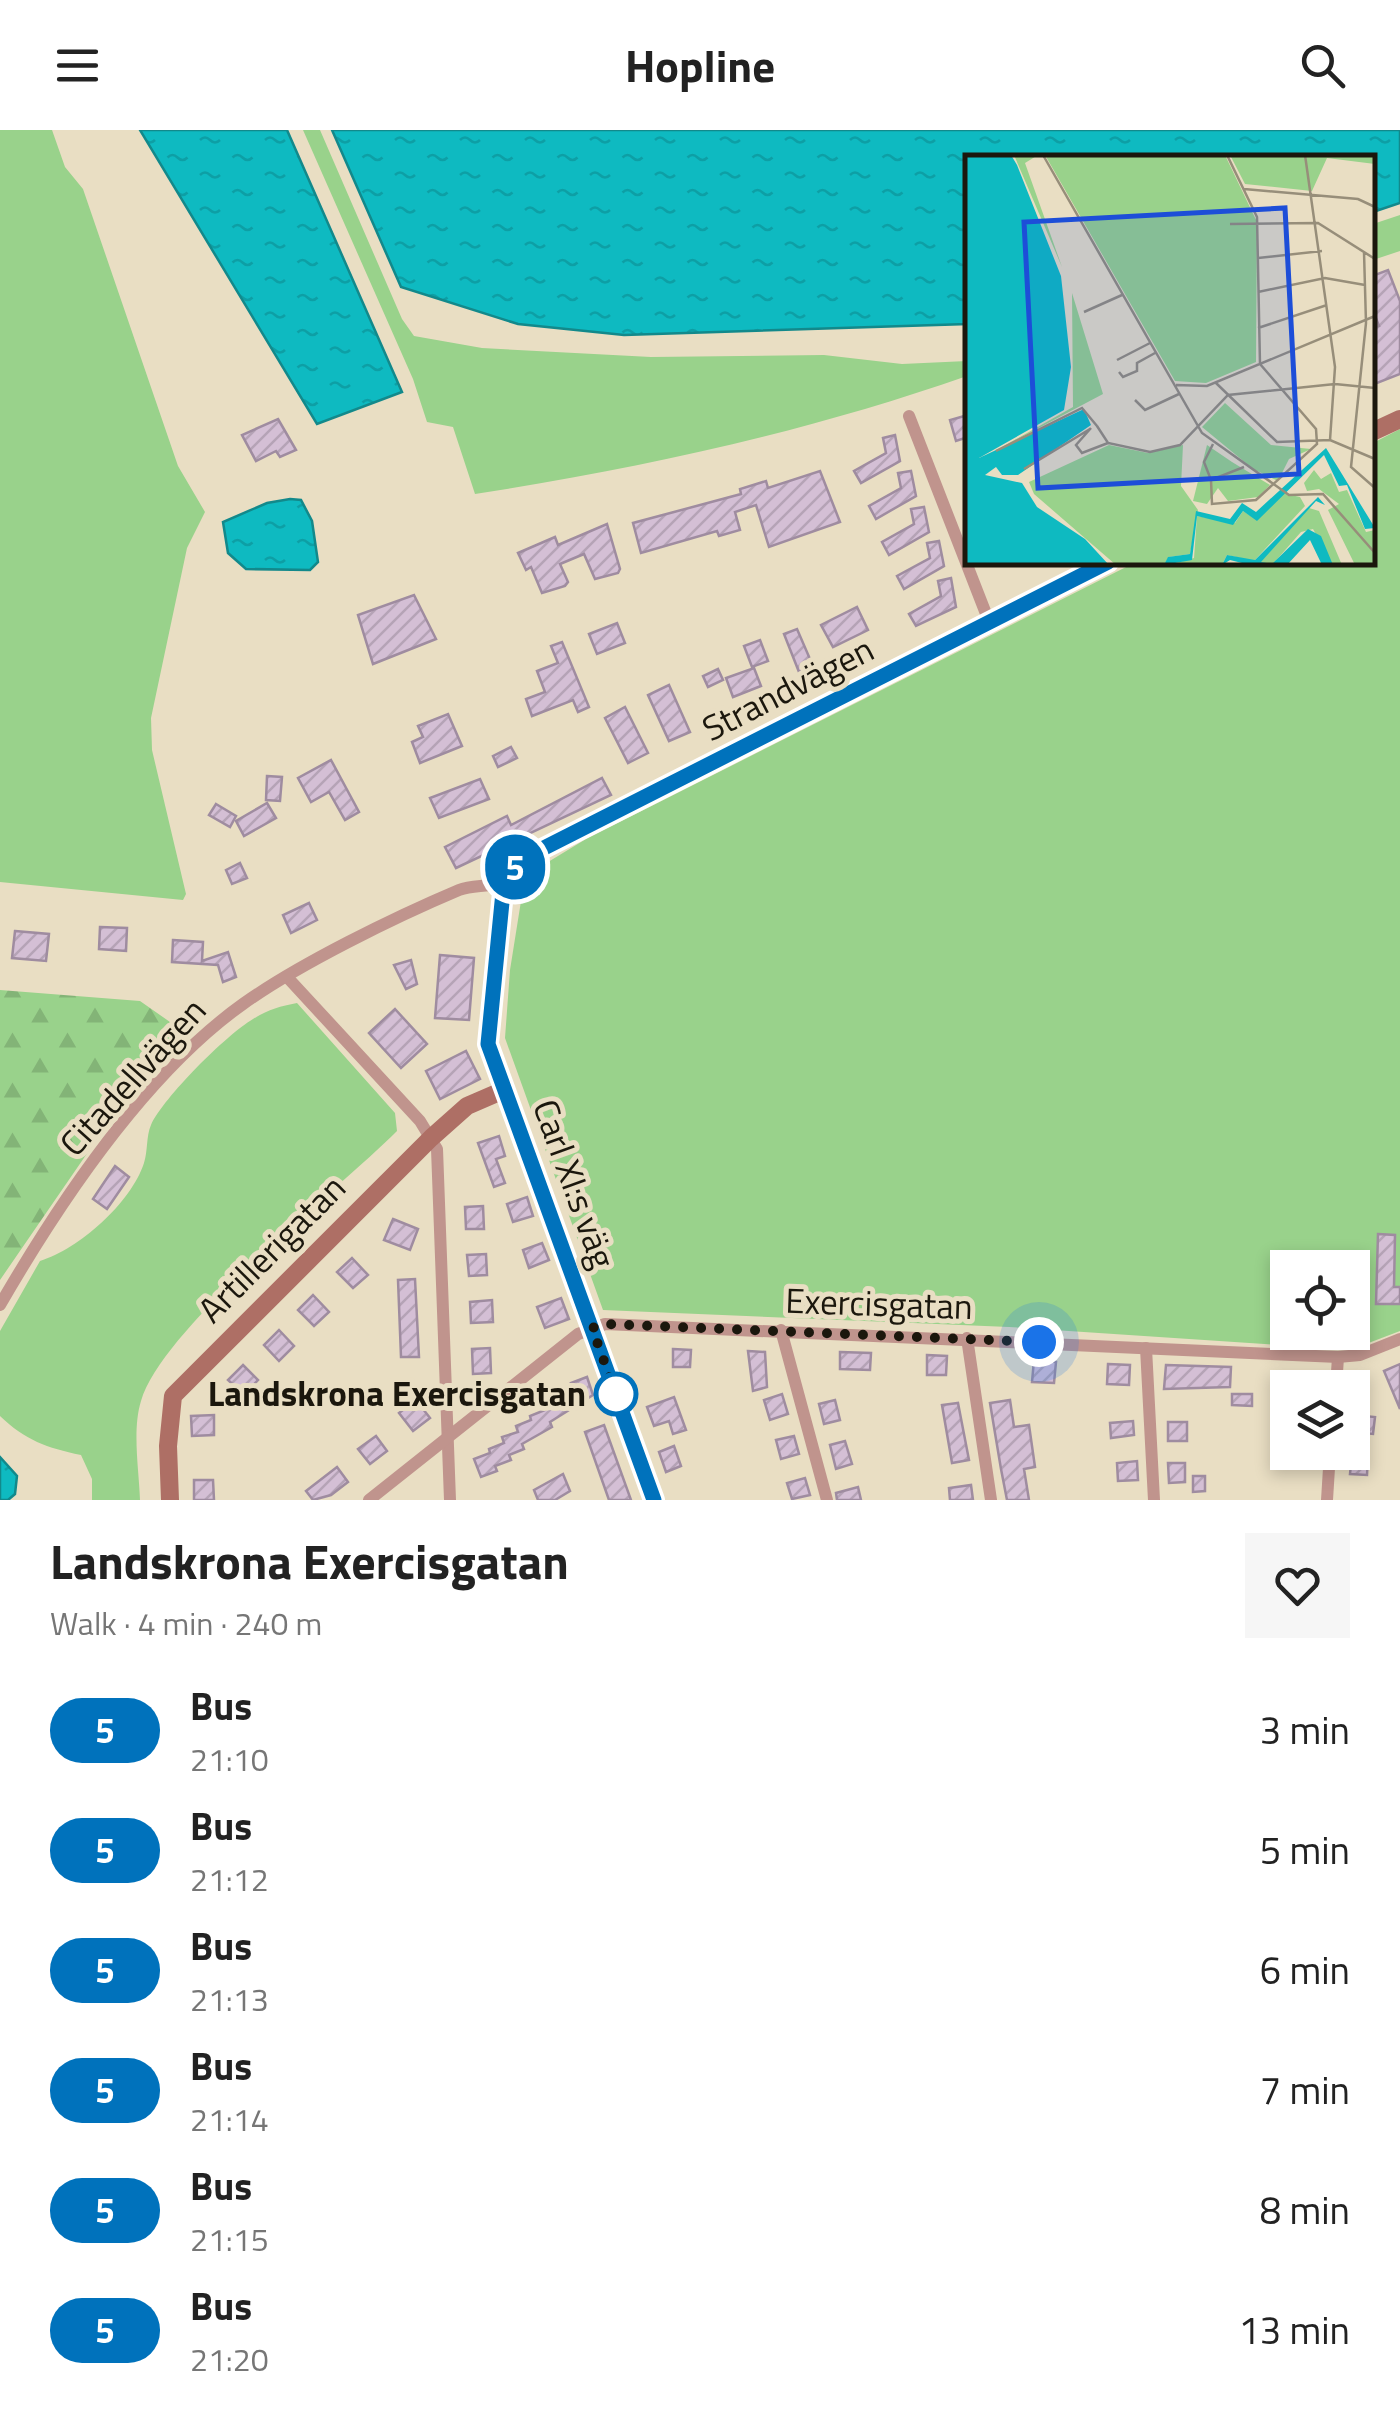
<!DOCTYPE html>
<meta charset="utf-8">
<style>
body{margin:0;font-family:"Titillium Web",sans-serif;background:#f6f6f6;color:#222;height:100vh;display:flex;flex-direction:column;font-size:38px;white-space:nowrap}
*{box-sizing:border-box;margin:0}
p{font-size:32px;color:#767676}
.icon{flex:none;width:55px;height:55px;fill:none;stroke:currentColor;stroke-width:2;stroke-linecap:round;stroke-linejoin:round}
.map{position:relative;height:1370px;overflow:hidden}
.sheet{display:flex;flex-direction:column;background:#fff;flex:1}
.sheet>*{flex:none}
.badge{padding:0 20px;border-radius:32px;font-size:35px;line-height:65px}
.tools{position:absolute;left:1270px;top:1120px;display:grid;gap:20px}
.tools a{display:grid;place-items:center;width:100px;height:100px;border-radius:0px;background:#fff;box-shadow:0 5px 15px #0003;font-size:50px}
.you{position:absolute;width:50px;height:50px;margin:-25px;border:8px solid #fff;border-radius:50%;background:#1a73e8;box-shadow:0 0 0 15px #1a73e833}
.map>.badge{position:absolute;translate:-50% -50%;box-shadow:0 0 0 5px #fff}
.round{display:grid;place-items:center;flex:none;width:105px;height:105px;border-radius:0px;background:#f6f6f6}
.headline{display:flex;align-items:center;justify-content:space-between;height:170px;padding:0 50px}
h1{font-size:48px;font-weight:700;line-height:75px}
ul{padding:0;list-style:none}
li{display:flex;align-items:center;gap:30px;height:120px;padding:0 50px}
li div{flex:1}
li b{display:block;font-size:38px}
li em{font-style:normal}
li .badge{min-width:110px;font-weight:700;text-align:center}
header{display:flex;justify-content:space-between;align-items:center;height:130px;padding:0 50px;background:#fff;font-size:45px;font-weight:700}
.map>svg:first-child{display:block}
</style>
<header><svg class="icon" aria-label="menu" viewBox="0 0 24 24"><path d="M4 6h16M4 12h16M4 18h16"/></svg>Hopline<svg class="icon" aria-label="search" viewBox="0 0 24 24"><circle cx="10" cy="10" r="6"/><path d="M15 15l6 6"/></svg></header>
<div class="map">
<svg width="1400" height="1370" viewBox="0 0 1400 1370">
<defs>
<pattern id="forest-firs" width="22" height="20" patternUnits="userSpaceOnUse" patternTransform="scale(2.5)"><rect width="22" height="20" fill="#99d28b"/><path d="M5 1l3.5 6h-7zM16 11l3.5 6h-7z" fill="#83b477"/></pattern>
<pattern id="water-ripples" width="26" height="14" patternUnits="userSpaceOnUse" patternTransform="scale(2.5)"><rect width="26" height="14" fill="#0ebac1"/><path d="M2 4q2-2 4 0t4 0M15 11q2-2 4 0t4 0" fill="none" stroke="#0d9fa5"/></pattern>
<pattern id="building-hatch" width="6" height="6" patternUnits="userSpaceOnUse" patternTransform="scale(2.5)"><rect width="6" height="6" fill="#d4bfd5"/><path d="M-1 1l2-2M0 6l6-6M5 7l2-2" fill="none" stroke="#b5a3b6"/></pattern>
</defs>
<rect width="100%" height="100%" fill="#e9dec3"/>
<g fill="#99d28b" fill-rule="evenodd">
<polygon points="0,0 52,0 65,37 83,59 178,336 205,382 187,418 151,588 152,620 186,764 183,770 0,752"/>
<path d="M303 0H320L402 189 414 206 482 218 651 227 824 225 902 234 967 231V246C807 302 643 338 475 364L453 297 427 292 413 249Z"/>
<polygon points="1400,85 1400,121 1373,130 1373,94"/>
<path d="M1400 299V1201L1358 1217 1338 1219 1009 1197 603 1180 505 908 510 840 525 746 586 709 1134 433 1372 432 1373 313ZM1288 1138H1352V1202H1288Z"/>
<path d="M297 873 395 983 397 1001C336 1062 163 1197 141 1271 132 1300 139 1340 140 1370H92V1349L81 1325C47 1318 25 1310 0 1286V1201L40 1131C79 1119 131 1073 144 1033 148 1021 146 1006 151 995 164 967 226 905 253 889 268 880 280 876 297 873Z"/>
</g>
<polygon fill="url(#forest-firs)" points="0,860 140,871 180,899 174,919 130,961 0,1150"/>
<g fill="url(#water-ripples)" stroke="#12898b" stroke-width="2.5">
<polygon points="140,0 287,0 402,262 317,294"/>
<polygon points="332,0 1400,0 1400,73 1373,82 1372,28 968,28 967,194 624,205 518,194 401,157"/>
<polygon points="290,369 301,370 312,391 318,432 310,440 246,439 228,423 223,392 267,373"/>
<polygon points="0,1327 17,1346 15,1364 8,1370 0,1370"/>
</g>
<g fill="url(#building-hatch)" stroke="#9f8ca0" stroke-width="2.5">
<polygon points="1388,140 1400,171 1400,244 1372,255 1372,198 1379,196 1372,178 1372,146"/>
<polygon points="968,285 968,307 956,311 950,290"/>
<polygon points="278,289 296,320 280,327 276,321 256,331 242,305"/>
<polygon points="895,305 900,331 861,353 854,341 886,323 883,308"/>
<polygon points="820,341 840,392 769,417 756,375 735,382 740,400 719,406 717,401 641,423 633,393 741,364 740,359 766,351 768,358"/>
<polygon points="911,341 916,366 876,389 869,376 901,358 898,343"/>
<polygon points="924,377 929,402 889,425 882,412 914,394 911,379"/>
<polygon points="607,394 620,439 618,443 595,449 584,424 560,434 568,452 565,456 542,463 531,437 526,440 518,423 555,407 558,415"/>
<polygon points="939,411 944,436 904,459 897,446 930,428 927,413"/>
<polygon points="951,448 956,477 916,496 909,484 941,466 938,451"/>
<polygon points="414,465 436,509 373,534 358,485"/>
<polygon points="857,477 868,500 833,517 821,495"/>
<polygon points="617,493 625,513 597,524 589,504"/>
<polygon points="797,499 813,536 799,542 784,504"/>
<polygon points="760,510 768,531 752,537 744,516"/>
<polygon points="562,512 589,577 578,582 573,570 532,586 526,569 545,562 537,541 558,533 551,516"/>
<polygon points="754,538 761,556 733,567 726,548"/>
<polygon points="718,539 723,550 708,557 703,546"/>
<polygon points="669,555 690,602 669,611 648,565"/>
<polygon points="625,577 648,623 628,633 605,588"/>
<polygon points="448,584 462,616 420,633 412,612 423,607 418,596"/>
<polygon points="511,617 517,628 498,637 493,626"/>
<polygon points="331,630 359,682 345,690 329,662 311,672 298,648"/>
<polygon points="267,646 282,647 280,671 266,670"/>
<polygon points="602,648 611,665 456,738 445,717 507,686 511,695"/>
<polygon points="480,649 489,669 439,688 430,668"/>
<polygon points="267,673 276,688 244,706 236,691"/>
<polygon points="216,674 236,686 230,697 209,685"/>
<polygon points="240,733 247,748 232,754 226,740"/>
<polygon points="309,773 317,790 291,803 283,785"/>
<polygon points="100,797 127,798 126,821 99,819"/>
<polygon points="15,801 49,804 46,831 12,828"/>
<polygon points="173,810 203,812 202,831 228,822 236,847 223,852 218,835 172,832"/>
<polygon points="440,825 474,828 469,890 435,888"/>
<polygon points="411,830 417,854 406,859 394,835"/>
<polygon points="395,879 427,914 401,938 369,903"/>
<polygon points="466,921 480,949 440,969 426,941"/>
<polygon points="499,1006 505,1026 496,1029 505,1053 494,1057 478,1013"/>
<polygon points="115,1036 129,1047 107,1079 93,1069"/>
<polygon points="527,1067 533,1086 513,1092 507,1074"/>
<polygon points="483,1076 484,1099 466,1099 465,1077"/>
<polygon points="393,1089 418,1099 410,1120 384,1110"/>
<polygon points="1378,1104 1395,1105 1394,1157 1400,1157 1400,1174 1376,1174"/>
<polygon points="542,1113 549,1130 529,1138 523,1120"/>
<polygon points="486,1124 487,1145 469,1146 467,1125"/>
<polygon points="352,1128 368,1145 353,1158 337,1142"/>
<polygon points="415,1149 419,1227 401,1227 398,1150"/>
<polygon points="313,1165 329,1182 314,1196 298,1180"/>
<polygon points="561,1168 569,1189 545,1198 537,1177"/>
<polygon points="492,1170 493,1192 471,1193 470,1172"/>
<polygon points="279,1200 294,1216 279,1231 264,1215"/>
<polygon points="490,1218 491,1243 473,1244 472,1219"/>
<polygon points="673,1219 691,1220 690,1237 673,1237"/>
<polygon points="748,1221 765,1222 767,1257 753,1261"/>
<polygon points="840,1222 871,1223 870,1240 840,1239"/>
<polygon points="927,1225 947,1226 946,1245 927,1245"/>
<polygon points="1034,1230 1056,1232 1054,1253 1032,1252"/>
<polygon points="1108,1234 1130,1235 1129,1255 1107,1254"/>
<polygon points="1400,1234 1400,1279 1384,1241"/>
<polygon points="243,1235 258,1250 244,1265 228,1250"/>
<polygon points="1166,1235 1231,1237 1230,1257 1164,1259"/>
<polygon points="1289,1242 1311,1244 1310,1258 1288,1258"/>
<polygon points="587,1247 593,1265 550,1292 552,1297 522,1314 524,1319 509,1325 511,1330 495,1336 497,1341 481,1347 474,1329 490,1323 489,1319 504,1313 502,1307 518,1302 516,1296 531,1290 530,1286 545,1280 544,1275 560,1270 558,1264 573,1258 571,1253"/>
<polygon points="782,1264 788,1284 770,1290 764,1270"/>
<polygon points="1232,1264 1252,1264 1252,1276 1232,1275"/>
<polygon points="674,1267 686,1300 673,1304 669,1291 654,1296 647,1277"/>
<polygon points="416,1270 430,1288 413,1301 399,1283"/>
<polygon points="835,1270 840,1290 824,1294 819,1274"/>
<polygon points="1010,1270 1014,1297 1029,1295 1035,1337 1024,1339 1029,1370 1007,1370 1001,1339 990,1273"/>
<polygon points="958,1273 969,1330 952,1333 942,1275"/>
<polygon points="214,1285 214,1305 192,1306 191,1286"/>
<polygon points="1354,1285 1375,1287 1373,1304 1352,1302"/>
<polygon points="1133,1291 1134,1305 1111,1308 1110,1293"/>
<rect x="1168" y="1292" width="19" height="19"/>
<polygon points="604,1295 631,1370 609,1370 585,1302"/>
<polygon points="376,1306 387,1321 370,1334 358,1319"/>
<polygon points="794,1306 799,1324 781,1329 776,1310"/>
<polygon points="845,1311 852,1334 836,1339 830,1315"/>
<polygon points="674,1316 681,1336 666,1342 659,1322"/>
<polygon points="1352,1324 1368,1325 1367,1345 1350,1344"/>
<polygon points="1137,1331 1138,1350 1118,1351 1117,1333"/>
<polygon points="1168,1333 1185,1333 1185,1352 1169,1353"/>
<polygon points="337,1337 348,1352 331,1365 313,1370 306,1361"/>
<polygon points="563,1344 570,1361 555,1370 538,1370 534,1360"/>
<polygon points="1193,1346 1205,1346 1205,1361 1193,1362"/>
<polygon points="805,1348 810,1365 792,1369 787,1353"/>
<polygon points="194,1350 213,1350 214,1370 194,1370"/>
<polygon points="971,1355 973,1370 950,1370 949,1358"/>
<polygon points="858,1357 861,1370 837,1370 836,1363"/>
</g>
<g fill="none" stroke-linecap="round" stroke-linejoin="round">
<g stroke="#c0948d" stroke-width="12">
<polyline points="909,286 990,494"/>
<polyline points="288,848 420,991 437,1019 450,1370"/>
<path d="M0 1175C59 1073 146 943 243 874 299 834 395 787 459 760 474 754 489 758 504 751"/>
<polyline points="781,1200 827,1370"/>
<polyline points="967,1208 991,1370"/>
<polyline points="1146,1218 1154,1370"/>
<polyline points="1336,1258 1338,1227"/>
<polyline points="369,1370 578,1204 605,1194 1338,1227 1360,1225 1400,1209"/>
<polyline points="1327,1370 1330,1322"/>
</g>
<g stroke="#ae6f65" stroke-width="18">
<polyline points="1372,302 1400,289"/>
<polyline points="170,1370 168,1316 173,1266 431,1008 467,976 504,960"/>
<polyline points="654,1370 488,913 504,751 514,738 541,720 1108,432"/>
</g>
</g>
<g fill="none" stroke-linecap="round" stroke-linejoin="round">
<g stroke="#fff" stroke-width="22">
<polyline id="line" points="654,1370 488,914 504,752 514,738 540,720 1108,432"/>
</g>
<use href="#line" stroke="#0072bc" stroke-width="15"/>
<polyline stroke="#1b170d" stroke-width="10" stroke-dasharray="0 18" points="616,1264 592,1198 605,1194 1039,1212"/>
</g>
<circle fill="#fff" stroke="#0072bc" stroke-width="5" cx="616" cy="1264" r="20"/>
<g text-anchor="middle" stroke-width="10" stroke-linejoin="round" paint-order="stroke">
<g font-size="35" fill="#1b170d" stroke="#e9dec3">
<text transform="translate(788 559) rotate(-27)" y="12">Strandvägen</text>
<text transform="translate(133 947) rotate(-48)" y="12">Citadellvägen</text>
<text transform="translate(574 1054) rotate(70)" y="12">Carl XI:s väg</text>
<text transform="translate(272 1119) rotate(-45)" y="12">Artillerigatan</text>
<text transform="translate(879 1174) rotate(2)" y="12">Exercisgatan</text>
</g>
<g font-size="35" font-weight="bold" fill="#1b170d" stroke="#e9dec3" text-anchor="end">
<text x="586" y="1276">Landskrona Exercisgatan</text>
</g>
</g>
<g transform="translate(965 25)">
<rect width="410" height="410" fill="#e9dec3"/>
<path d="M49 0H73L60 8 97 112ZM80 0H260L292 67 291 207 241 228 210 226ZM265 0H410V9L362 3 347 36 280 29ZM107 138 138 239 32 295 108 252ZM260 248 306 290 346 294 324 304 313 326 288 314 237 272ZM144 290 183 298 218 290 216 331 233 355 225 399 204 402 199 410H151L69 339 64 327ZM349 315 356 324 366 318 374 337 382 335 401 377 410 375V410H390L363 355 374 349 354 334 342 336 339 328ZM317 338 335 342 340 351 289 406 262 400 257 410H204L229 403 232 361 270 368 278 356 292 365ZM344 353 354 356 377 410H368L348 374 336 377 307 410 295 407Z" fill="#99d28b"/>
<path d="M242 290 267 307 305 330 293 342 263 346 253 333 242 349 228 346Z" fill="#99d28b"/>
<path d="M0 0H46L52 10 96 121 106 212 99 255 14 303 119 254 126 270 53 320H37L31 312 20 320 57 328 72 352 120 384 144 410H0ZM361 293 410 373 400 374 382 330 374 331 359 300 292 366 278 356 268 370 232 361 227 405 199 410 203 402 225 399 231 356 265 364 277 348 291 357ZM353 342 360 350 351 346 296 407 307 409 343 374 356 381 368 410H357L345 385 322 410H285L265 405 257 410 262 400 290 405Z" fill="#0ebac1"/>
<path fill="none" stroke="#978e7a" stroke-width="2.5" d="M78 0 237 278 324 340 358 339 410 398M262 0 292 62 295 209M340 0 370 212 365 285M279 34 393 44 410 52M265 69 353 68 410 104M399 97 401 168 386 312 410 333M293 103 357 96M293 137 360 123 400 130M119 157 157 140M293 173 362 150M152 205 185 188M154 217 158 222 172 216V208L190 198M251 228 312 287 365 285 410 304M211 230 242 231 410 161M170 245 180 255 214 239M132 271 143 288 185 297 215 290 263 240 370 229 410 233M126 273 111 290 117 298 143 288M248 289 239 307 246 325 279 312M31 296 117 253 132 271M59 314 125 274M246 325 247 349 291 345 352 289 351 274 295 209"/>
<path fill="#1d4ed8" fill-opacity="0.15" stroke="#1d4ed8" stroke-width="5" d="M320 53 334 319 73 333 59 67Z"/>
<rect width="410" height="410" fill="none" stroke="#1b170d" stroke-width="5"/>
</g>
</svg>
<div class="tools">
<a><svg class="icon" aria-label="locate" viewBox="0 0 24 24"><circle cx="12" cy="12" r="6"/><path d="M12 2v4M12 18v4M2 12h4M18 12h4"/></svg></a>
<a><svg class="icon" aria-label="layers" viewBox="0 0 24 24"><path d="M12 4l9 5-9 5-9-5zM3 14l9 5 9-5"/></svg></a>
</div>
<div class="you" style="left:1039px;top:1212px"></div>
<b class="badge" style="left:515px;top:737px;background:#0072bc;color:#fff">5</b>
</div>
<section class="sheet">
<div class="headline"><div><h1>Landskrona Exercisgatan</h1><p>Walk · 4 min · 240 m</p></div><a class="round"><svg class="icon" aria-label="heart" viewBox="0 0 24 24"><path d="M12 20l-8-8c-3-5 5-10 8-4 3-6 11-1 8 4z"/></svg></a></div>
<ul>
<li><span class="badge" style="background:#0072bc;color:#fff">5</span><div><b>Bus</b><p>21:10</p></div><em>3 min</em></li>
<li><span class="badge" style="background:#0072bc;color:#fff">5</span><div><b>Bus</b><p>21:12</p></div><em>5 min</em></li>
<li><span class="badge" style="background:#0072bc;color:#fff">5</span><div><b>Bus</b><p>21:13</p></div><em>6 min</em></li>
<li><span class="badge" style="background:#0072bc;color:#fff">5</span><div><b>Bus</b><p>21:14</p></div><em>7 min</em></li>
<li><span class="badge" style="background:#0072bc;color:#fff">5</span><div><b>Bus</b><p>21:15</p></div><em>8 min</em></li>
<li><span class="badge" style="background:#0072bc;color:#fff">5</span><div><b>Bus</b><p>21:20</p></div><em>13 min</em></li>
</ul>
</section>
